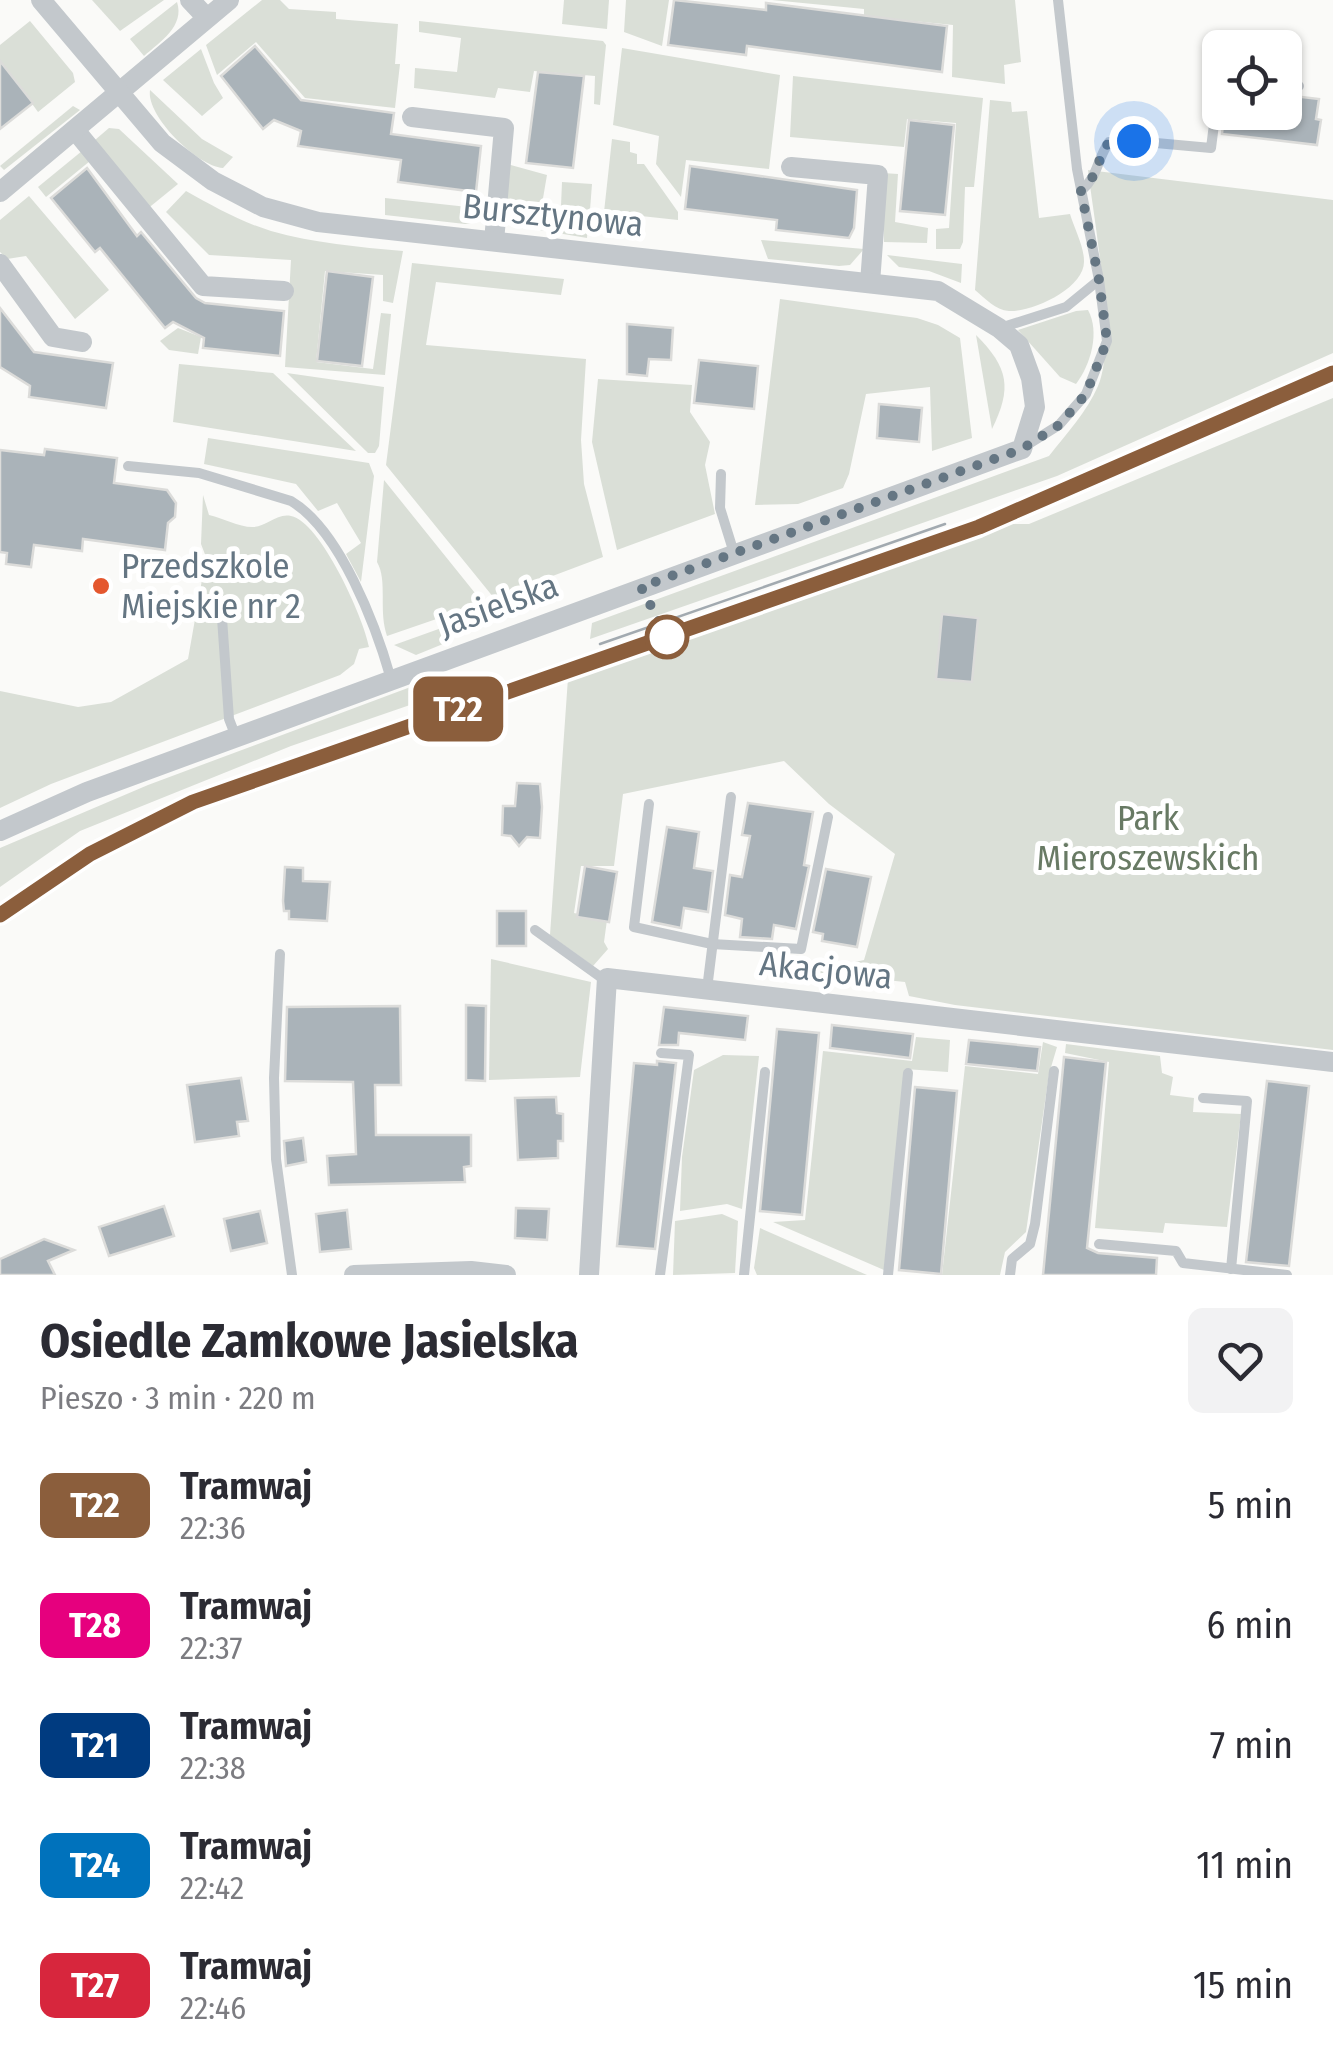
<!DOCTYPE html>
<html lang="pl">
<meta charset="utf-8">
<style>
body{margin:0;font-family:"Fira Sans Condensed",sans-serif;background:#f2f2f3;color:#2b2b33;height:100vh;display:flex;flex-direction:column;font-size:38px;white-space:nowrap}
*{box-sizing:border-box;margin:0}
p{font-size:32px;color:#7c7c81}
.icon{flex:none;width:55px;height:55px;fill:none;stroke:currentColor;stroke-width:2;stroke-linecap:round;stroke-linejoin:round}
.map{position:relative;height:1275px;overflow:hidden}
.drawer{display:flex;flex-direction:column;background:#fff;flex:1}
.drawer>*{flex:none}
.badge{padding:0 20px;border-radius:15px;font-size:35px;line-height:65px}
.fabs{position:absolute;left:1202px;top:30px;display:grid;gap:20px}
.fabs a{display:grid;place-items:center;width:100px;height:100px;border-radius:15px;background:#fff;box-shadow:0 2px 8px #0004;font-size:50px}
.you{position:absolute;width:50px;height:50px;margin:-25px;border:8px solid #fff;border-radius:50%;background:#1a73e8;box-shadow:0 0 0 15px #1a73e833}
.map>.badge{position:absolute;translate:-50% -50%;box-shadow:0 0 0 5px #fff}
.round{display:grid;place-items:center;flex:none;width:105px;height:105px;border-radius:15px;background:#f2f2f3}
.head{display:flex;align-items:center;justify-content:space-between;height:170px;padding:0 40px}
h1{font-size:48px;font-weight:700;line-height:75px}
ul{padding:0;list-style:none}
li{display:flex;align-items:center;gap:30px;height:120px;padding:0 40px}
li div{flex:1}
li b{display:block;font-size:38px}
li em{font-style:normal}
li .badge{min-width:110px;font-weight:700;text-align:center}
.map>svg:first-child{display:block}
</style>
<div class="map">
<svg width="1333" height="1275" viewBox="0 0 1333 1275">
<rect width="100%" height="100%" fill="#fafaf8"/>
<g fill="#dadfd7">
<polygon points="92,0 164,0 120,31"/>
<polygon points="262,0 280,0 289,9 336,12 336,19 398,24 395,64 400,64 395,108 305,98 256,42 217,75 206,45"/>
<polygon points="564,0 609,0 607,29 562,24"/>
<polygon points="626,0 669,0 662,46 624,32"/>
<polygon points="772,0 1015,0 1021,62 1004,65 1005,84 952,77 953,25 864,16 864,9"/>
<path d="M177 2C185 26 160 42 144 56L130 39Z"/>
<polygon points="30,21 73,73 75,82 38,112 4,65 0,67 0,45"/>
<polygon points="419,21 603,41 606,45 600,105 594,104 595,76 534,71 530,92 498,88 495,98 414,88 415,68 457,72 461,38 419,32"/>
<polygon points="622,48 780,75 769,169 686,160 681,197 656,164 659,136 613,125"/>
<polygon points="201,49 214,83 223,98 202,116 163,80"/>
<polygon points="793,76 983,98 974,187 965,187 963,242 960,249 936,249 936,229 949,228 956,123 907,119 904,147 790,137"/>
<path d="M150 90 202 139 233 157 223 168C197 166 146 116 150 90Z"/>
<path d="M990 100 1011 102 1012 112 1027 111 1039 218 1070 214C1074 228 1084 246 1084 261 1085 288 1033 312 1009 311 995 310 986 299 975 290Z"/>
<polygon points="73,106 80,110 4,170 0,166"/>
<polygon points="109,128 119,129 178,184 146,210 95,140"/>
<polygon points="612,139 630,142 630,152 637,154 637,164 644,164 678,212 678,220 604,212"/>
<polygon points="82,151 90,161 46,197 38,187"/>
<polygon points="503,163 547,175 542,204 504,199"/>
<path d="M1088 170 1333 200V353L1057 476 590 639 592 623 1049 456C1066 434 1087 412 1098 386 1117 343 1094 220 1088 170Z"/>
<polygon points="883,173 898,174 895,222 928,228 927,243 884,242"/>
<polygon points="562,182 592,184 590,210 561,206"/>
<path d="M186 191C213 206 241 222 271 231 314 243 358 247 403 251L393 303 383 301V275L325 271 316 362 373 369 381 313 391 314 385 375 285 367 291 260 209 255 166 212Z"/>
<polygon points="29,196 109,290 75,319 26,256 7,259 0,252 0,220"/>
<path d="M385 198 486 209C482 219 476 223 465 224L385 215Z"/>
<polygon points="505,211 588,222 587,238 516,226"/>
<polygon points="761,240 864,249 850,265 839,266 768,259"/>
<polygon points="887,255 962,264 961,283 929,271 899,267"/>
<polygon points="412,263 564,279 561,295 436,282 426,345 586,359 581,440 584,484 603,557 494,598 386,465"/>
<polygon points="780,299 917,318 938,325 960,338 972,438 932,451 930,387 866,394 849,474 843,488 798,504 755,505"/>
<path d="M1088 310C1100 332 1091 364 1076 384L1060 377 1018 330 1076 311Z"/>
<polygon points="178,328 201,337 198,354 169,350 160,341"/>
<path d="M976 335C1009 368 1012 388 992 429Z"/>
<polygon points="179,364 273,373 356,451 173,422"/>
<polygon points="287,373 384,387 379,446 375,453 368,453"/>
<polygon points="598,379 692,385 690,412 710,442 705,465 715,514 617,550 592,442"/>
<polygon points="1333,398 1333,1050 955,1005 909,996 905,982 809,972 864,960 895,854 829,804 784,761 623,794 614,866 581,866 574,913 607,920 604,942 608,949 593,966 550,935 568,678 1008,524 1029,524"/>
<polygon points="208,438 369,463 374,476 361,582 346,554 361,543 337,503 318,511 296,484 204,464"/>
<path d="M384 480 483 603 387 636C378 610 388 581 377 562Z"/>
<path d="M203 495 209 515C222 518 241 528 254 527 267 526 277 513 291 516 320 521 364 618 369 647L359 649 354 664 340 675 51 784 0 808V691L78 707 111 702 188 659 206 557 201 544Z"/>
<polygon points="447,626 443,644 416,655 394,645"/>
<polygon points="432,679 439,695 291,746 80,831 0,887 0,848 148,785"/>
<polygon points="491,959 591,982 580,1077 489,1080"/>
<polygon points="916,1037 950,1040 948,1072 905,1069 884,1270 773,1222 805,1220 823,1051 912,1061"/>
<polygon points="1043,1042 1057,1047 1049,1074 1026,1232 1005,1252 1000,1275 942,1275 965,1066 1038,1074"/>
<polygon points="1066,1044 1160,1056 1162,1073 1173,1077 1170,1095 1194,1098 1193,1112 1241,1114 1227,1227 1165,1223 1163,1233 1095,1228 1109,1062 1065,1053"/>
<polygon points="723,1055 759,1056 742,1209 727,1204 680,1211 682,1157 694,1070"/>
<polygon points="722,1214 738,1221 735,1273 673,1275 675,1221"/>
<polygon points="760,1228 867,1275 757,1275 754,1268"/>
</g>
<g fill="#aab3b9" stroke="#dcdcda" stroke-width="2.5">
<polygon points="674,0 766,10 766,3 947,26 942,72 747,46 746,55 668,45"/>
<polygon points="255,46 301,100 394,113 391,134 481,146 476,192 398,182 401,160 298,146 301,131 274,120 263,129 221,76"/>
<polygon points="0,61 33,103 0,129"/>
<polygon points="538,72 584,76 573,168 526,163"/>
<polygon points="1285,95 1319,99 1316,119 1321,120 1317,145 1222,134 1224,112 1285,112"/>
<polygon points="909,120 954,125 945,215 900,211"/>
<polygon points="690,166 857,190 854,228 849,238 776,230 777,220 685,209"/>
<polygon points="87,168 137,236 141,232 196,298 205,303 284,311 280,356 203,348 204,338 173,322 165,328 100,248 95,252 51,198"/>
<polygon points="327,271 373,277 362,366 317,361"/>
<polygon points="0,308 34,352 113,363 106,408 29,397 30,386 0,367"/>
<polygon points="627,324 673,328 671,360 649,359 647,376 627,374"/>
<polygon points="699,360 758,366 754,409 694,403"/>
<polygon points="879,404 922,408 919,442 877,438"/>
<polygon points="45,449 117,458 114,483 167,490 176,503 175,517 168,523 165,550 83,539 82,551 34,545 31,567 6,564 7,553 0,552 0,450 44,455"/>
<polygon points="942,614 978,618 972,682 936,679"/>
<polygon points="517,783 540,784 542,807 540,838 527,837 519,846 511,836 502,835 503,806 515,806"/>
<polygon points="748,803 813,812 804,865 809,866 796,929 774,925 772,939 740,937 742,919 725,915 730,875 742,877 750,836 742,835"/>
<polygon points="667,827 699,832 694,868 713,871 708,912 684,908 681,928 652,922"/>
<polygon points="585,866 617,872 609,922 577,917"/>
<polygon points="285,867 303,868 303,881 330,882 327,921 289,919 289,911 284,911 283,901"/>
<polygon points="826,869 871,877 857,947 822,941 823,934 813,932"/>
<rect x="497" y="911" width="29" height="35"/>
<polygon points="466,1005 486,1006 485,1081 466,1080"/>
<polygon points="400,1006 401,1085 375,1085 376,1135 471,1135 471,1166 464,1167 465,1182 329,1185 327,1156 356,1154 353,1082 285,1081 287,1007"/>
<polygon points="664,1007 748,1016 745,1040 679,1033 678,1045 659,1045"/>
<polygon points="832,1025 913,1034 910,1058 830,1048"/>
<polygon points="777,1029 819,1033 802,1215 760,1211"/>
<polygon points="969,1040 1040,1047 1037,1071 966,1064"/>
<polygon points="1064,1057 1106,1062 1087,1248 1098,1253 1157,1258 1156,1275 1043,1275"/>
<polygon points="657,1061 676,1063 655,1249 617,1246 634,1063 657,1065"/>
<polygon points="241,1078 248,1121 237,1122 239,1136 195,1142 187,1085"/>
<polygon points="1267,1081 1309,1086 1289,1266 1246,1262"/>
<polygon points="915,1087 957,1091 941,1274 899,1270"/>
<polygon points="556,1097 557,1113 563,1114 563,1141 558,1141 558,1158 518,1160 515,1098"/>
<polygon points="303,1138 306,1162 286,1166 284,1141"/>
<polygon points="164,1206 174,1236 109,1256 99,1227"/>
<polygon points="516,1208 549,1209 547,1240 515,1238"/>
<polygon points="347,1210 351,1249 320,1252 316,1214"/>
<polygon points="260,1211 267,1243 231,1251 224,1219"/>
<polygon points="44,1239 74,1250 48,1261 55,1275 0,1275 0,1259"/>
</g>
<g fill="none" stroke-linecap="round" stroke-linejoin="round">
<g stroke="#c3c8cc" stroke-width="10">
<polyline points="1285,85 1299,86"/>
<path d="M1081 191C1099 175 1096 161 1109 142L1134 141 1211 148 1220 77"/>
<polyline points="1000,328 1066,307 1099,280"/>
<polyline points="1027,445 1059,425 1086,394 1107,341 1099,280 1077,169 1058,0"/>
<path d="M128 466 199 473 291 501C340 530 376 626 391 679"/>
<polyline points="721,474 720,508 734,553"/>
<polyline points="196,616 222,618 229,719 236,737"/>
<polyline points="649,804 634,927 712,944 801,949 828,817"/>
<polyline points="535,930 606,981"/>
<polyline points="280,954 274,1078 276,1159 292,1275"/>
<polyline points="707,989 731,797"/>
<polyline points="1203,1098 1247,1101 1231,1269"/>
<polyline points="1099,1244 1176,1251 1183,1263 1287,1275"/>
<polyline points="660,1275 689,1055 661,1053"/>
<polyline points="744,1275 765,1072"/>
<polyline points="888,1275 908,1073"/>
<polyline points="1010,1275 1012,1259 1030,1244 1035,1224 1054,1071"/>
</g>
<g stroke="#c3c8cc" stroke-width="20">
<polyline points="190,0 206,17"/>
<polyline points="412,117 504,128 494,241"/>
<polyline points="75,130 203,286 284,291"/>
<polyline points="791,167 878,175 870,283"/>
<polyline points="0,192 229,0"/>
<polyline points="0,264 53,337 82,342"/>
<polyline points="0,831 87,792 1022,449 1035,407 1031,378 1019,345 999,328 938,291 318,222 263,207 213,181 162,143 41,0"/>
<polyline points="354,1275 471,1271 506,1275"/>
<polyline points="589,1275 607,978 1333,1062"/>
</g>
<g stroke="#a2aab0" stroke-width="2.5">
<polyline points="600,644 945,524"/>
<polyline points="0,915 90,853 193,803 979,527 1333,373"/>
</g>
</g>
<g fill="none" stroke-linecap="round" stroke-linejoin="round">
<g stroke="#fff" stroke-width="22">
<polyline id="line" points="0,915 90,854 193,802 979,527 1333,373"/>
</g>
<use href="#line" stroke="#8b5e3c" stroke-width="15"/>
<path stroke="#657683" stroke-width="10" stroke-dasharray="0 18" d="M667 637 641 587 1022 449 1059 425 1086 394 1107 341 1099 280 1081 191C1099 175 1096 161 1109 142L1134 141"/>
</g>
<circle fill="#e4572e" stroke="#fff" stroke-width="4" cx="101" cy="586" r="10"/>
<circle fill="#fff" stroke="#8b5e3c" stroke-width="5" cx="667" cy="637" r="20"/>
<g text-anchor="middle" stroke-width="10" stroke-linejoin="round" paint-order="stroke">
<g font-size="35" fill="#657683" stroke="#fff">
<text transform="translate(553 215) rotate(6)" y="12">Bursztynowa</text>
<text transform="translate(498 605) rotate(-20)" y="12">Jasielska</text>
<text transform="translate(826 970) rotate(6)" y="12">Akacjowa</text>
</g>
<g font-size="35" fill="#657683" stroke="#fff" text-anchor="start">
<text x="121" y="578">Przedszkole<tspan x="121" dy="40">Miejskie nr 2</tspan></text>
</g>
<g font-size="35" fill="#687a64" stroke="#fff">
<text x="1148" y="830">Park<tspan x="1148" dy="40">Mieroszewskich</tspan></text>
</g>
</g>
</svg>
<div class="fabs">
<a><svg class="icon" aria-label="locate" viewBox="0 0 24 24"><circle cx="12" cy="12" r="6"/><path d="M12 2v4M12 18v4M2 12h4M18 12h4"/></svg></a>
</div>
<div class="you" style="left:1134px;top:141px"></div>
<b class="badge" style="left:458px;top:709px;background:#8b5e3c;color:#fff">T22</b>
</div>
<section class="drawer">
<div class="head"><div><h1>Osiedle Zamkowe Jasielska</h1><p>Pieszo · 3 min · 220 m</p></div><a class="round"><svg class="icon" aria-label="heart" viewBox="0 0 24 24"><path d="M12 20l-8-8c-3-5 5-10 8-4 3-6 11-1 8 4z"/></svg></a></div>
<ul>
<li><span class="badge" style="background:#8b5e3c;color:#fff">T22</span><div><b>Tramwaj</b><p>22:36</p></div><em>5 min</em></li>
<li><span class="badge" style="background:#e6007e;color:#fff">T28</span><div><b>Tramwaj</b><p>22:37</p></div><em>6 min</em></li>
<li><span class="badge" style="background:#003b80;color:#fff">T21</span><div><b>Tramwaj</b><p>22:38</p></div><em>7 min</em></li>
<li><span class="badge" style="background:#0072bc;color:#fff">T24</span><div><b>Tramwaj</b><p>22:42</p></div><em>11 min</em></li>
<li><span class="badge" style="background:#d7263d;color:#fff">T27</span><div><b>Tramwaj</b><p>22:46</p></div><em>15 min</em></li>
</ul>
</section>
